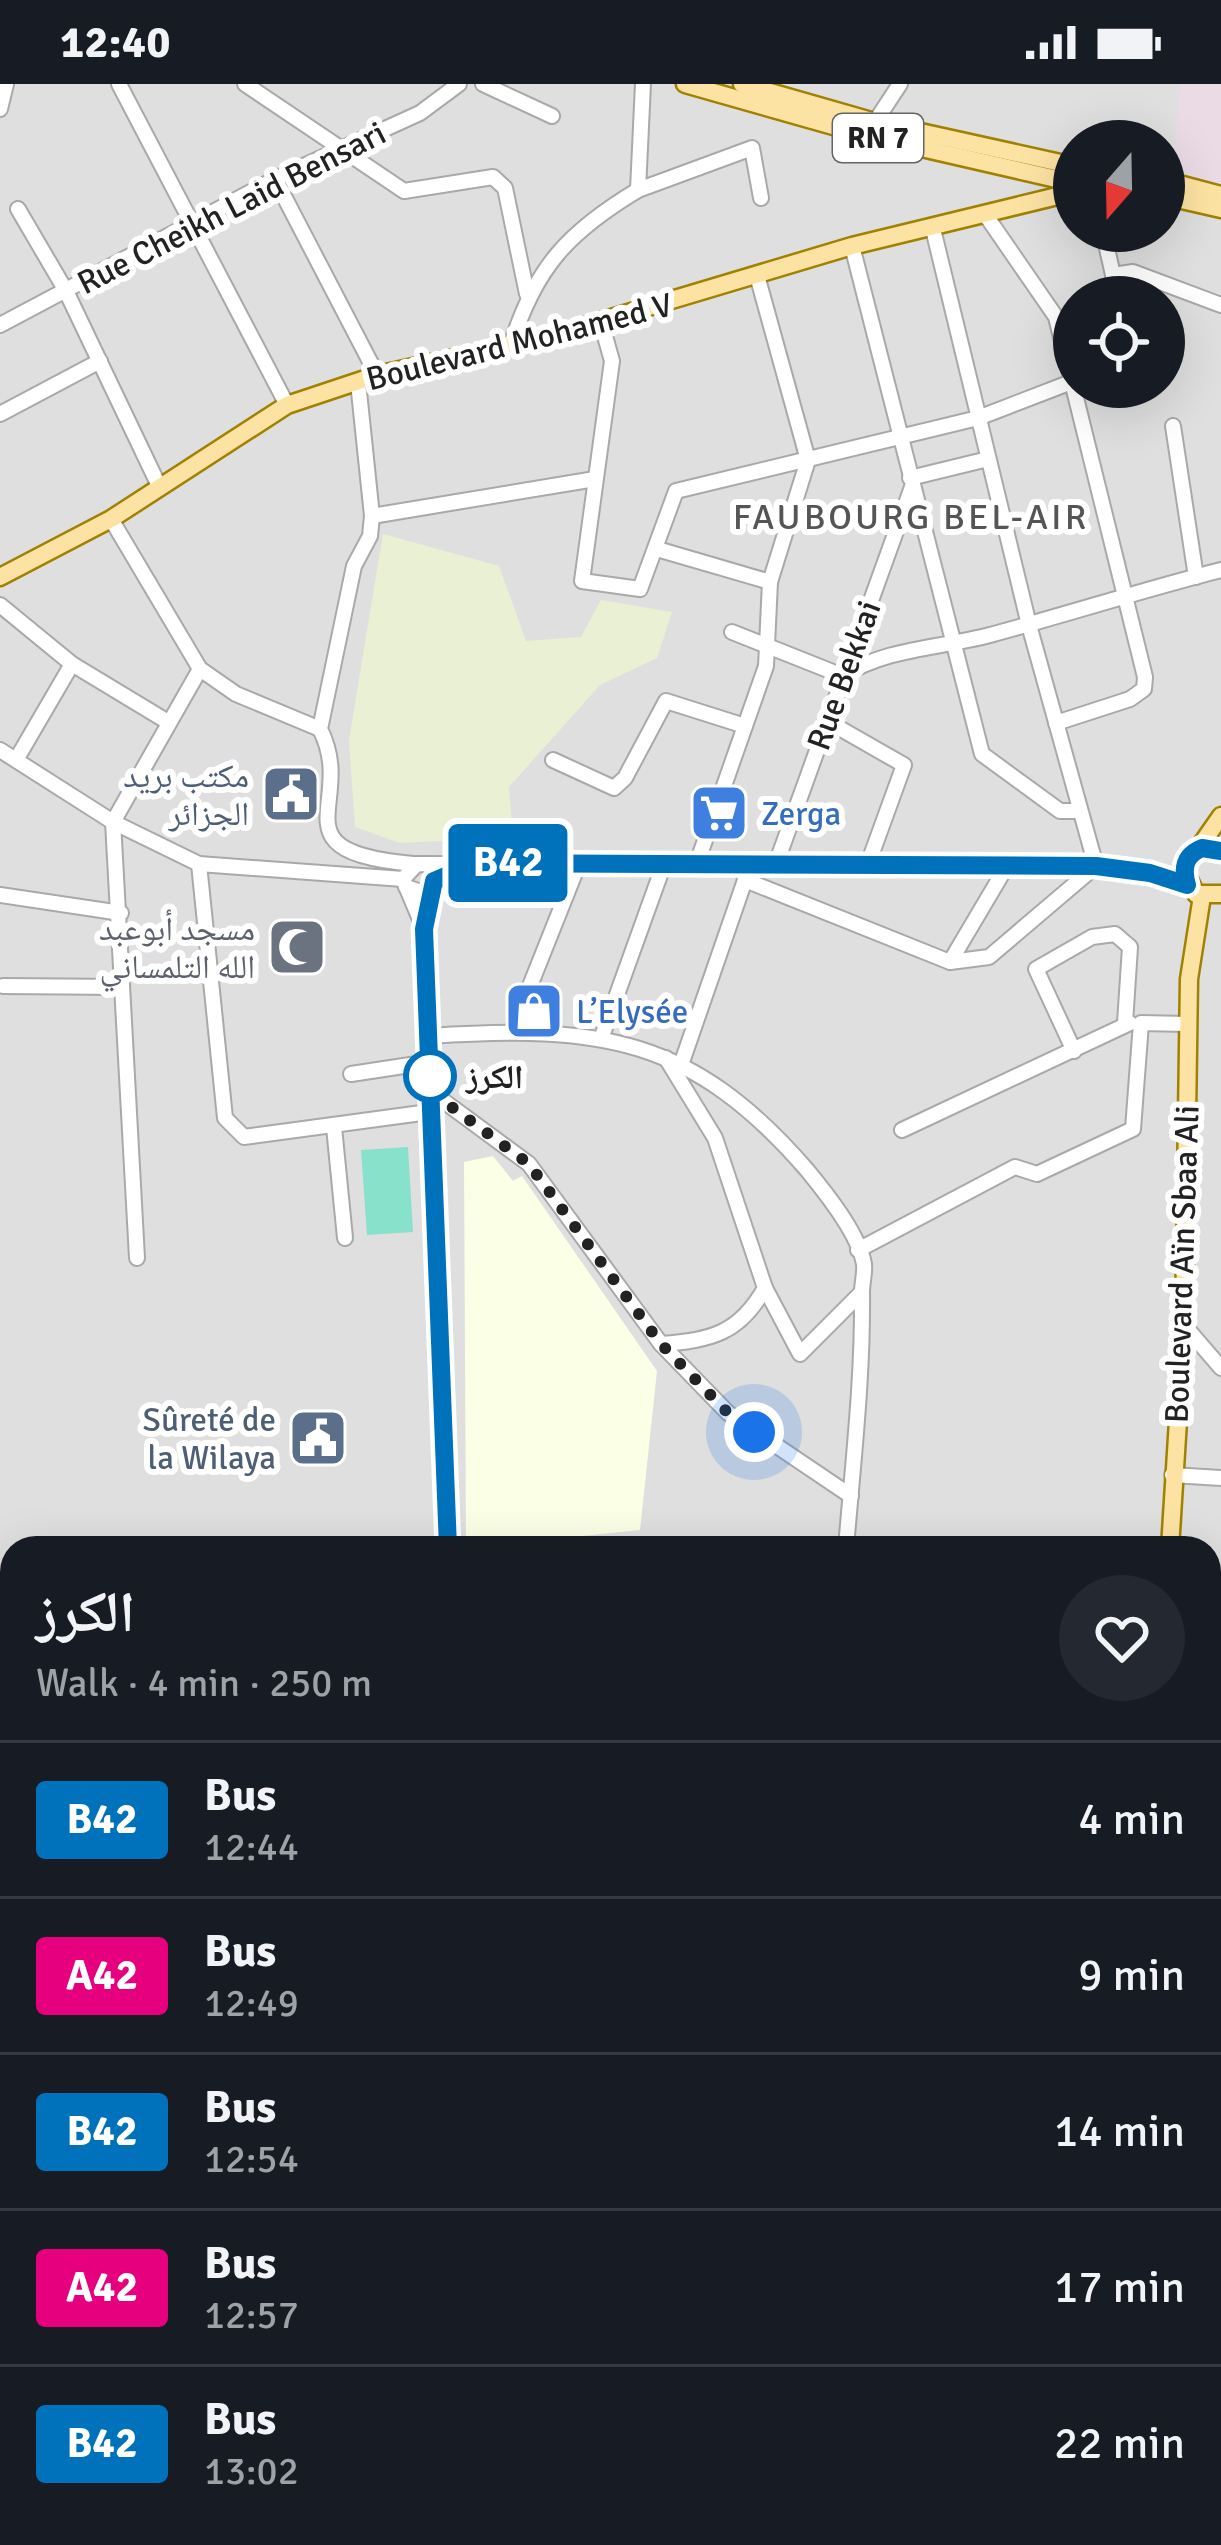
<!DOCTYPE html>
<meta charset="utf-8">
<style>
body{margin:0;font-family:Signika,"Noto Naskh Arabic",sans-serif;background:#242831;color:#f1f3f6;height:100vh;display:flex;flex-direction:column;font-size:45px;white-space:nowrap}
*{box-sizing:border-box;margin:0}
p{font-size:39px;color:#9ea1a6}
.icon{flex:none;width:66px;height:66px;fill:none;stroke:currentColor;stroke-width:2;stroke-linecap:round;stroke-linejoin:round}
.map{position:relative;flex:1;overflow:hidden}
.panel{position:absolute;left:0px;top:1452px;width:1221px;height:1011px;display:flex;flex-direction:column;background:#171b24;border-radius:36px 36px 0 0;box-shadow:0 12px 48px #0002}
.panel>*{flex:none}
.badge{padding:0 24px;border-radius:9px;font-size:42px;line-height:78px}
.needle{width:78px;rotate:200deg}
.controls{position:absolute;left:1053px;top:36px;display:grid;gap:24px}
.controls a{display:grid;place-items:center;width:132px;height:132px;border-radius:50%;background:#171b24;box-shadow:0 12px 48px #0002;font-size:60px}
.you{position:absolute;width:60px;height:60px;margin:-30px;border:9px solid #fff;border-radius:50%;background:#1a73e8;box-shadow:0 0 0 18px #1a73e833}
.map>.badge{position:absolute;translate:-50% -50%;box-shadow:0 0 0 6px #fff}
.round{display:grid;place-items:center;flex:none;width:126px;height:126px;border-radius:63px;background:#242831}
.summary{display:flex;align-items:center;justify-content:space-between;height:204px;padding:0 36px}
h1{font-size:57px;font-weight:700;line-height:90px}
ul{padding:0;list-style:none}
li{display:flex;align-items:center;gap:36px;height:156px;padding:0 36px;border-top:3px solid #363941}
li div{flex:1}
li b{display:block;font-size:45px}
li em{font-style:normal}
li .badge{min-width:132px;font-weight:700;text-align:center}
.status{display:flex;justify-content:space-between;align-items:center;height:84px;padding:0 60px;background:#171b24;direction:ltr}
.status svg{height:33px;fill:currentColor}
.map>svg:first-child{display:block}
</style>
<div class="status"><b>12:40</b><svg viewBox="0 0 49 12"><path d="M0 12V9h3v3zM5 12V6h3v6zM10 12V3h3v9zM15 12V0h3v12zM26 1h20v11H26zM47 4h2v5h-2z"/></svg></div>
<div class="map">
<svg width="1221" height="2461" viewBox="0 0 1221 2461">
<rect width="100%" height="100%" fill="#f2f0e9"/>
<path fill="#e0dfdf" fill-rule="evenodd" d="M0 0H1221V2461H0ZM1074 57H1164V147H1074ZM1074 213H1164V303H1074ZM12 1464H1209V2451H12Z"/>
<polygon fill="#ebdbe5" points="1180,0 1221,0 1221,101 1172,88"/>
<polygon fill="#fbffe5" points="493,1072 513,1097 522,1092 657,1287 640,1446 466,1464 464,1078"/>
<polygon fill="#eaf0d4" points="383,450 499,482 526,557 581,553 601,516 672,528 657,574 600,601 509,703 513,753 400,759 355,743 349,656"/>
<polygon fill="#87e1cb" points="408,1063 413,1148 367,1151 361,1066"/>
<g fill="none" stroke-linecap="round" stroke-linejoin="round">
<g stroke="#a9a9a9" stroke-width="18">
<g id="minor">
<polyline points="119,0 287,321"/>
<polyline points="245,0 404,107 493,93 505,104 527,210"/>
<polyline points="483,0 552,32"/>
<polyline points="643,0 638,106 752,64 761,114"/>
<polyline points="0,25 6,0"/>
<polyline points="875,38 900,0"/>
<polyline points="275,95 377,291"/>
<polyline points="18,125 66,207 160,404"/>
<polyline points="987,133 1056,233 1145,593 1144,605 1130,615 1056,639"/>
<polyline points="933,145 1029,541 1096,782"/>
<polyline points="1103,147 1113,191"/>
<polyline points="852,162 982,670 1060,727 1080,727"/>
<polyline points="1116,213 1113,191 1133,188 1221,221"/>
<polyline points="601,238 612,277 582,497 640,505 676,407 978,334 1074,297"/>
<polyline points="0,241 275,95 420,29 459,0"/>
<path d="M511 261C535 184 568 148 638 106"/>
<polyline points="358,298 372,432"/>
<polyline points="0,330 100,277"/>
<polyline points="1173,342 1196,493"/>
<polyline points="910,394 988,375"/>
<polyline points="111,435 200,585 236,610 320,645"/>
<polyline points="657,465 770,498"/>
<polyline points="0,521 72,580 168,638"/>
<path d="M732 548 843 592C884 565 938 564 986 552 1065 531 1142 506 1221 486"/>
<polyline points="827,637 904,681 868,780"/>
<polyline points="0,666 113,738 199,780 403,795"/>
<polyline points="16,676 72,580"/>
<polyline points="553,676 614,704 625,694 666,617 745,642"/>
<polyline points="697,779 766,582 770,498 808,376 758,195"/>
<polyline points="743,779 745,796 950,878 1008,780"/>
<polyline points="199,780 225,1034 244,1053 429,1028"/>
<path d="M413 780C271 767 358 719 320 645L354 482 370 452 372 432 595 395"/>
<polyline points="776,780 912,403"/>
<polyline points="406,803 424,809 434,797 466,783"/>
<polyline points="431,803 424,845 448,1464"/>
<polyline points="0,811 121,829"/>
<polyline points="424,845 403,795 417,780 1074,782 1150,789 1187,801"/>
<polyline points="950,878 989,873 1096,782"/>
<polyline points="3,902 122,903"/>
<polyline points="512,947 579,779"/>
<path d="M430 952C599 941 691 952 807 1086 826 1109 859 1150 864 1180 865 1189 862 1199 862 1208 863 1294 853 1378 846 1464"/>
<polyline points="601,955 664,780"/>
<polyline points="1074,967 1036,885 1092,853 1115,850 1130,863 1125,939"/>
<polyline points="682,978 745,796"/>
<polyline points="351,990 430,978"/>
<polyline points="430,1007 529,1080 661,1260 728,1329 851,1412"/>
<polyline points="334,1043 345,1154"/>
<polyline points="902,1046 1130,939"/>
<polyline points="858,1166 1015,1083 1037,1090 1133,1045 1141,939 1187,940"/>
<polyline points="137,1174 113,738 200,585"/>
<polyline points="765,1204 800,1270 862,1208"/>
<polyline points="1184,1241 1221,1284"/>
<path d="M661 1260C711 1256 739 1250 765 1204L715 1054 666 974"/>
<polyline points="1172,1391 1221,1394"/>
<polyline points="1209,1499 1221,1500"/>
<polyline points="1209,1579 1221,1580"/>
<polyline points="0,1581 12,1578"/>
<polyline points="1209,1669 1221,1661"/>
<polyline points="1209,1739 1221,1745"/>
<polyline points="0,1904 12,1901"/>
<polyline points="0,2173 12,2175"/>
<polyline points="0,2292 10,2258"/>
<polyline points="0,2332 12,2383"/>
<polyline points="1209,2346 1221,2348"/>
<polyline points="33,2451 36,2461"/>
<polyline points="224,2451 224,2461"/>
<polyline points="765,2451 775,2461"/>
<polyline points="571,2461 575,2451"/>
<polyline points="663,2461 666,2451"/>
<polyline points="747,2461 750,2451"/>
<polyline points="1106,2461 1108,2451"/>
</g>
</g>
<g stroke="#a08200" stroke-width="21">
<g id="major">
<polyline points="685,0 865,51 1074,99"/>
<polyline points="742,0 875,38 1074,82"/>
<polyline points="1164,96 1221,111"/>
<polyline points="1164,112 1221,125"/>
<polyline points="0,493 111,435 287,321 377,291 541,255 852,162 1074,108"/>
<polyline points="1221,732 1184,785 1196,810 1221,810"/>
<polyline points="1170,1464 1184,1241 1189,895 1202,812"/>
<polyline points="0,2235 12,2239"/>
<polyline points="0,2259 12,2256"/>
<polyline points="1149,2451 1187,2461"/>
<polyline points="968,2461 970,2451"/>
</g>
</g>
<use href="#minor" stroke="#fff" stroke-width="14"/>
<use href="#major" stroke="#fde3a3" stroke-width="16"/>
<g stroke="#707070" stroke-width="4.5" stroke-dasharray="24 24" stroke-linecap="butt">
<polyline points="0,1756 12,1758"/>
<polyline points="1209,2020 1221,2022"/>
</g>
</g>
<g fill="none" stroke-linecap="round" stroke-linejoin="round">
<g stroke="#fff" stroke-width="27">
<path id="line" d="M448 1464 424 845 434 797 476 779 1096 782 1150 789 1187 801C1182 784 1185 771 1202 764L1221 767"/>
</g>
<use href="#line" stroke="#0072bc" stroke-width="18"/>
<polyline stroke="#222" stroke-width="12" stroke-dasharray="0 21.6" points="430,992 430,1007 529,1080 661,1260 728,1329 754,1348"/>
</g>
<defs>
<g id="civic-square" transform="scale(3)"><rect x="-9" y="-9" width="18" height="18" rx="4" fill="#5c6f8a" stroke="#fff"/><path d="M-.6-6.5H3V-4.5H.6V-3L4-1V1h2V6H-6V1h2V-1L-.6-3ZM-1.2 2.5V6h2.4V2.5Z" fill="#fff"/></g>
<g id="supermarket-square" transform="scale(3)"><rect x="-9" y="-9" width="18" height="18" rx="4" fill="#3f7fe0" stroke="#fff"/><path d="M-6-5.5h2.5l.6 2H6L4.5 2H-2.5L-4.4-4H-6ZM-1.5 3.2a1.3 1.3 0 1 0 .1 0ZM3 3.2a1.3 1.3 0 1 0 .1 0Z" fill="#fff"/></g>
<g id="mosque-square" transform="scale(3)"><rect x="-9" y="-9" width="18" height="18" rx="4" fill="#6b7280" stroke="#fff"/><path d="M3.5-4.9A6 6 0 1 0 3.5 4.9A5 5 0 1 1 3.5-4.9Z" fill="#fff"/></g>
<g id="shop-square" transform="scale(3)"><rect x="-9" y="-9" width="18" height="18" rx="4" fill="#3f7fe0" stroke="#fff"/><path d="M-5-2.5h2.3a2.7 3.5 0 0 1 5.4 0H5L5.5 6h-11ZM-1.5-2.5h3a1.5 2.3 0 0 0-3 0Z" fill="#fff"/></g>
</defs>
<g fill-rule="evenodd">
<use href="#civic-square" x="291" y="710"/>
<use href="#supermarket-square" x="719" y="729"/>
<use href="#mosque-square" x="297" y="863"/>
<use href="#shop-square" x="534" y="927"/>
<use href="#civic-square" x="318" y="1354"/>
</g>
<circle fill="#fff" stroke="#0072bc" stroke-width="6" cx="430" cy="992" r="24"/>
<g text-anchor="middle" stroke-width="12" stroke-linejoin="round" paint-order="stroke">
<rect fill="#fff" stroke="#646464" stroke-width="3" x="833" y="30" width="90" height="48" rx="9"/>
<g font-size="30" font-weight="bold" fill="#222">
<text x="878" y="64">RN 7</text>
</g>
<g font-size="33" fill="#222" stroke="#fff">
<text transform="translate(231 123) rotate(-27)" y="12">Rue Cheikh Laid Bensari</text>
<text transform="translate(519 257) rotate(-14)" y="12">Boulevard Mohamed V</text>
<text transform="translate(843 591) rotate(-70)" y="12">Rue Bekkai</text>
<text transform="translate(1181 1180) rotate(-88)" y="12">Boulevard Aïn Sbaa Ali</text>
</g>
<g font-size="33" fill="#4e5e75" stroke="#fff" text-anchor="end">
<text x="249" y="703">مكتب بريد<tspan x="249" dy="38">الجزائر</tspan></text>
<text x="276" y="1347">Sûreté de<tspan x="276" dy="38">la Wilaya</tspan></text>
</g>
<g font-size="33" fill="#366cbe" stroke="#fff" text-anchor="start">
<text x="761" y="741">Zerga</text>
<text x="576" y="939">L’Elysée</text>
</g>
<g font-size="33" fill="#5b616d" stroke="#fff" text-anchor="end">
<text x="255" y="856">مسجد أبوعبد<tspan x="255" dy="38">الله التلمساني</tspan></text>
</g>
<g font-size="33" font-weight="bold" fill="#222" stroke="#fff" text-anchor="start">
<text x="466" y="1004">الكرز</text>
</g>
<g font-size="36" letter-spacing="3" fill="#555" stroke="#fff">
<text x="911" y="445">FAUBOURG BEL-AIR</text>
</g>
</g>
</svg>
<div class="controls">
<a><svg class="needle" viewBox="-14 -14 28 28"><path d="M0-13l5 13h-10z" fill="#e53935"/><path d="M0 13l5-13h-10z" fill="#9ea1a6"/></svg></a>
<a><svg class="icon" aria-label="locate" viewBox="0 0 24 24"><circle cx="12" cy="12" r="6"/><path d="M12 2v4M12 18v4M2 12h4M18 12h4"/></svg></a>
</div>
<div class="you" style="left:754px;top:1348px"></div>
<b class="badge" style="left:508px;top:779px;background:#0072bc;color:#fff">B42</b>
<section class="panel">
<div class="summary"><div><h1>الكرز</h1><p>Walk · 4 min · 250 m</p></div><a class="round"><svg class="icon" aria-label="heart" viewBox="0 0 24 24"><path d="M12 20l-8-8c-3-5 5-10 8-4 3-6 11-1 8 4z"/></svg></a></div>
<ul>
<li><span class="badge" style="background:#0072bc;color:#fff">B42</span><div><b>Bus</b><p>12:44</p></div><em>4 min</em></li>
<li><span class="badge" style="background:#e6007e;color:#fff">A42</span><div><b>Bus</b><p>12:49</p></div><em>9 min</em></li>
<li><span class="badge" style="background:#0072bc;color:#fff">B42</span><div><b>Bus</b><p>12:54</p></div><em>14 min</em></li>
<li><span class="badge" style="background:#e6007e;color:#fff">A42</span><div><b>Bus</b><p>12:57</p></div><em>17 min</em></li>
<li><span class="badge" style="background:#0072bc;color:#fff">B42</span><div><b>Bus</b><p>13:02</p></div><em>22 min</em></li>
</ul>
</section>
</div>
